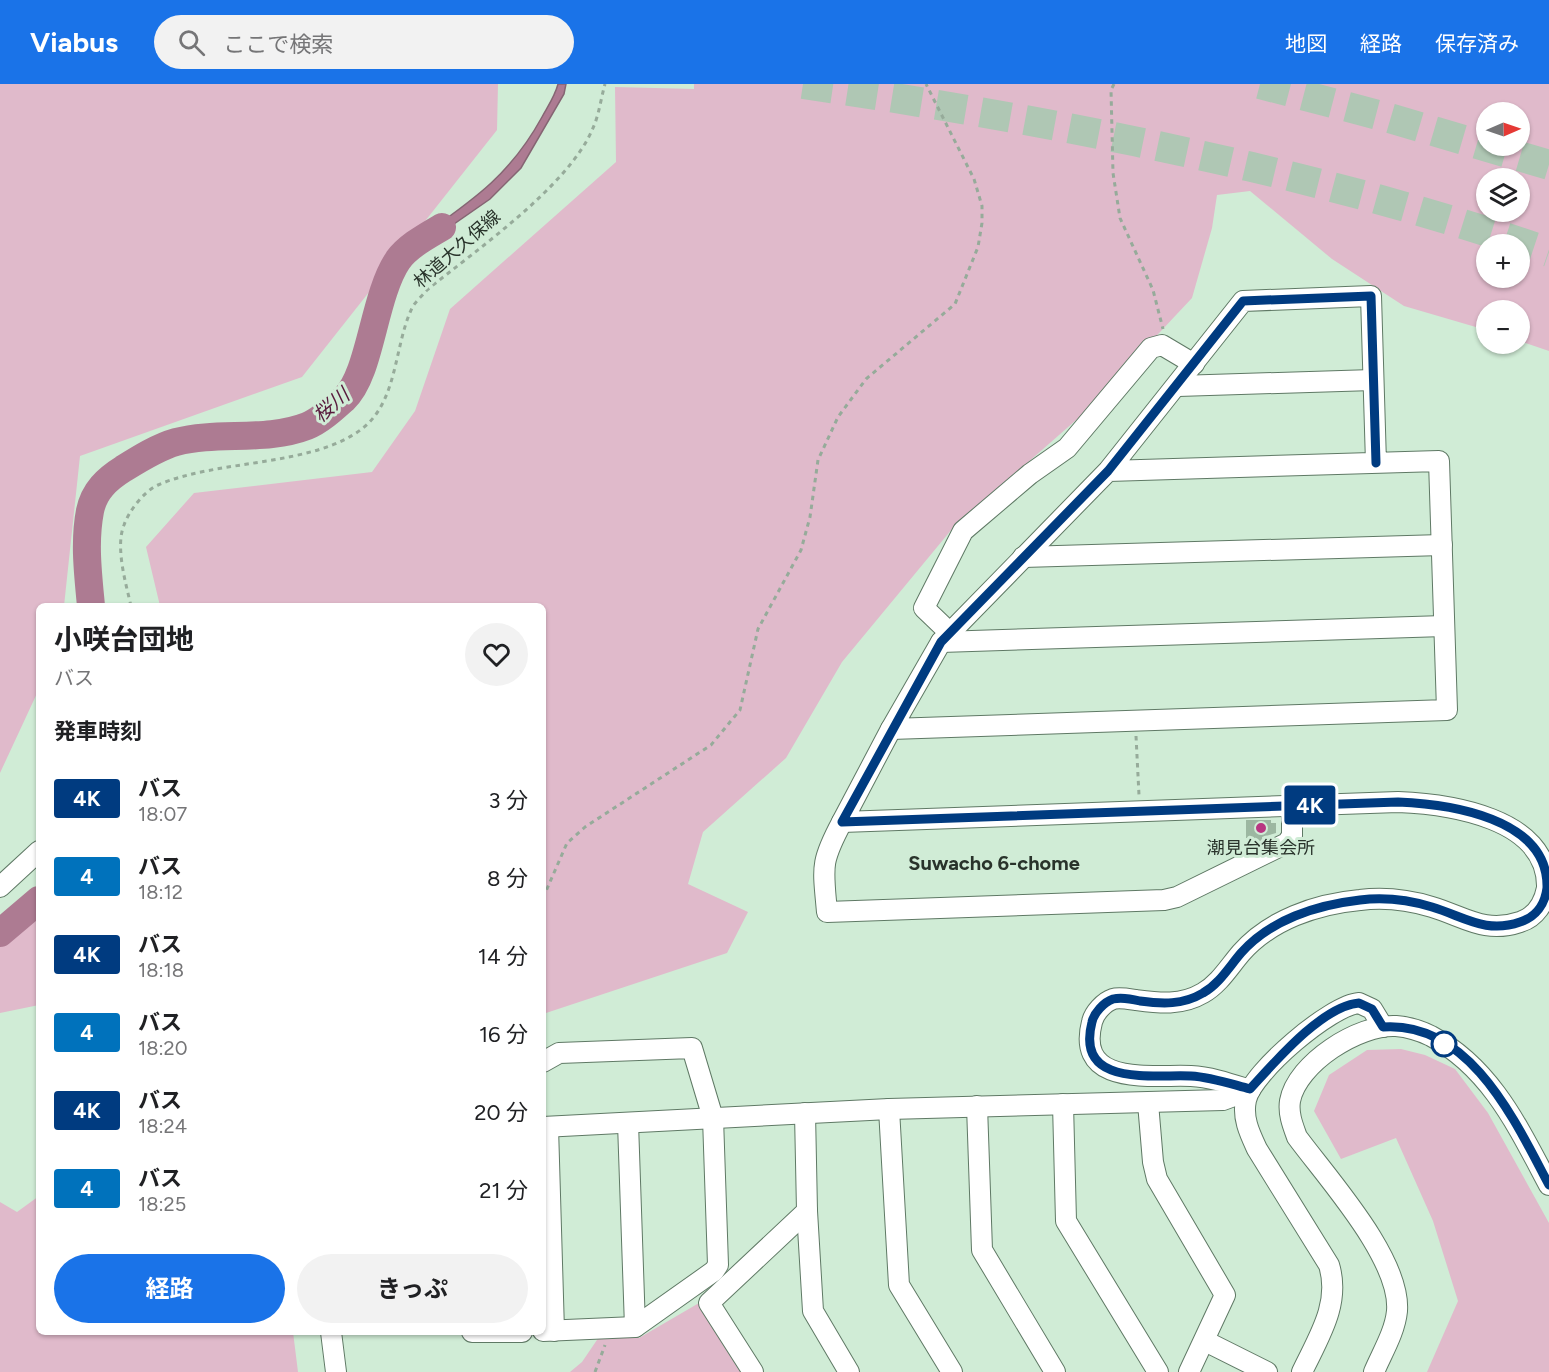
<!DOCTYPE html>
<html lang="ja">
<meta charset="utf-8">
<style>
body{margin:0;font-family:Figtree,"Noto Sans JP",sans-serif;background:#f2f2f2;color:#202124;height:100vh;display:flex;flex-direction:column;font-size:22px;white-space:nowrap}
*{box-sizing:border-box;margin:0}
p{font-size:20px;color:#757577}
.icon{flex:none;width:33px;height:33px;fill:none;stroke:currentColor;stroke-width:2;stroke-linecap:round;stroke-linejoin:round}
.map{position:relative;flex:1;overflow:hidden}
.sheet{position:absolute;left:36px;top:519px;width:510px;height:732px;display:flex;flex-direction:column;background:#fff;border-radius:9px;box-shadow:0 2px 4px #0004}
.sheet>*{flex:none}
.badge{padding:0 12px;border-radius:4px;font-size:21px;line-height:39px}
.needle{width:39px;rotate:88deg}
.controls{position:absolute;left:1476px;top:18px;display:grid;gap:12px}
.controls a{display:grid;place-items:center;width:54px;height:54px;border-radius:50%;background:#fff;box-shadow:0 2px 4px #0004;font-size:30px}
.map>.badge{position:absolute;translate:-50% -50%;box-shadow:0 0 0 3px #fff}
h2{padding:0 18px;font-size:22px;line-height:54px}
.round{display:grid;place-items:center;flex:none;width:63px;height:63px;border-radius:32px;background:#f2f2f2}
.headline{display:flex;align-items:center;justify-content:space-between;height:102px;padding:0 18px}
h1{font-size:28px;font-weight:700;line-height:45px}
.button{display:flex;gap:12px;margin-top:auto;padding:12px 18px}
.button a{flex:1;height:69px;border-radius:36px;background:#1a73e8;color:#fff;font-size:24px;font-weight:700;line-height:69px;text-align:center}
.button a+a{background:#f2f2f2;color:#202124}
ul{padding:0;list-style:none}
li{display:flex;align-items:center;gap:18px;height:78px;padding:0 18px}
li div{flex:1}
li b{display:block;font-size:22px}
li em{font-style:normal}
li .badge{min-width:66px;font-weight:700;text-align:center}
header{display:flex;align-items:center;gap:36px;box-sizing:border-box;height:84px;padding:0 30px;background:#1a73e8;color:#fff}
header strong{font-size:28px}
nav{display:flex;gap:33px;margin-inline-start:auto;font-size:21px}
.search{width:420px;height:54px;background:#f2f2f2;display:flex;align-items:center;gap:15px;box-sizing:border-box;padding:0 21px;border-radius:33px;color:#757577;font-size:22px}
.map>svg:first-child{display:block}
</style>
<header>
<strong>Viabus</strong>
<div class="search"><svg class="icon" aria-label="search" viewBox="0 0 24 24"><circle cx="10" cy="10" r="6"/><path d="M15 15l6 6"/></svg>ここで検索</div>
<nav><a>地図</a><a>経路</a><a>保存済み</a></nav>
</header>
<div class="map">
<svg width="1549" height="1288" viewBox="0 0 1549 1288">
<rect width="100%" height="100%" fill="#d0ecd6"/>
<g fill="#e0bacb" fill-rule="evenodd">
<polygon points="0,0 498,0 497,46 302,293 80,372 64,522 39,522 39,605 0,689"/>
<path d="M694 0H1549V267L1520 257V226H1486V246L1404 222 1332 175 1250 107 1217 111 1212 144 1192 214 1083 330 952 445 842 578 786 674 703 748 688 800 748 828 727 869 543 930V522H160L146 463 194 409 372 388 415 327 450 225 616 78 615 3 694 5ZM1486 28H1520V62H1486ZM1486 94H1520V128H1486ZM1486 160H1520V194H1486Z"/>
<polygon points="39,824 39,921 0,929 0,852"/>
<polygon points="1401,965 1425,971 1455,985 1488,1029 1549,1139 1549,1288 1427,1288 1458,1217 1433,1137 1396,1054 1341,1075 1314,1027 1329,991 1367,966"/>
<polygon points="39,1112 39,1248 293,1248 298,1288 0,1288 0,1118 17,1128"/>
<polygon points="699,1219 743,1288 570,1288 582,1278 599,1253 639,1254"/>
</g>
<path fill="#ad7b92" stroke="#856573" stroke-width="1.5" d="M558 0H566L564 10 521 84 490 115 415 167 408 162C465 121 507 97 542 33 548 22 555 12 558 0Z"/>
<g fill="none" stroke-linecap="round" stroke-linejoin="round">
<g stroke="#ad7b92" stroke-width="28">
<path d="M91 522C88 490 84 458 90 427 94 407 107 395 123 385 139 375 158 363 176 358 218 347 266 358 307 342 320 337 334 324 344 315 371 290 373 213 398 176 408 162 427 152 442 143"/>
<polyline points="0,849 39,816"/>
</g>
</g>
<polygon fill="#9cb7a1" points="1246,736 1271,736 1271,739 1276,739 1276,749 1262,753 1263,758 1256,758 1256,754 1246,754"/>
<g fill="none" stroke-linecap="round" stroke-linejoin="round">
<g stroke="#afc7b4" stroke-width="30" stroke-dasharray="30 15" stroke-linecap="butt">
<path d="M803 0C1055 37 1307 85 1549 168"/>
<polyline points="1260,0 1386,33 1549,81"/>
</g>
<g stroke="#5f7965" stroke-width="22">
<g id="minor">
<polyline points="1178,302 1373,296"/>
<polyline points="1108,387 1439,377 1447,626 891,645 941,558 1108,387 1243,217 1371,212 1376,379"/>
<polyline points="1023,473 1442,461"/>
<polyline points="949,548 924,524 963,447 1030,390 1067,364 1151,264 1162,261 1194,280"/>
<polyline points="941,558 1444,542"/>
<path d="M891 645 842 738 1398 718C1447 720 1549 733 1547 804 1544 819 1536 833 1520 838 1485 850 1465 833 1432 823 1409 816 1384 813 1360 816 1316 820 1270 836 1241 869 1229 883 1219 900 1203 909 1181 922 1159 919 1136 916 1129 915 1119 913 1113 915 1104 918 1094 929 1092 938 1075 1004 1154 990 1191 992 1211 993 1231 1000 1250 1006"/>
<path d="M842 738C820 779 823 783 827 828L1164 816 1177 813 1287 759 1292 752V722"/>
<polyline points="0,803 39,767"/>
<polyline points="543,978 559,969 692,964 713,1034 718,1181 714,1187 635,1243 543,1247"/>
<polyline points="1148,1019 1153,1078 1157,1095 1225,1211 1189,1288"/>
<polyline points="1063,1020 1066,1137 1158,1288"/>
<polyline points="977,1022 982,1166 1055,1288"/>
<polyline points="889,1025 899,1201 952,1288"/>
<polyline points="628,1039 635,1243"/>
<polyline points="543,1043 889,1025 1223,1016 1250,1006"/>
<polyline points="548,1043 554,1247"/>
<polyline points="807,1127 813,1227 849,1288"/>
<polyline points="331,1248 336,1288"/>
<polyline points="472,1248 522,1248"/>
<polyline points="1205,1257 1267,1288"/>
<polyline points="753,1288 709,1219 807,1127 805,1029"/>
<path d="M1302 1288C1318 1254 1341 1220 1329 1181L1257 1065C1250 1050 1242 1034 1246 1016 1252 988 1331 921 1359 919L1372 925 1383 943"/>
<path d="M1374 1288C1382 1269 1395 1248 1397 1227 1401 1175 1328 1095 1297 1053 1293 1042 1288 1030 1290 1017 1297 979 1359 940 1396 942 1408 943 1421 947 1431 952 1491 984 1518 1043 1549 1101"/>
</g>
</g>
<g stroke="#96ab9a" stroke-width="3" stroke-dasharray="4.5 4.5" stroke-linecap="butt">
<polyline points="1114,0 1111,6 1113,89 1120,134 1153,206 1163,245"/>
<path d="M131 522C126 500 115 463 124 441 129 427 144 407 158 401 217 375 314 383 363 344 398 316 394 262 412 224 415 218 422 212 427 206 476 166 569 102 593 44 599 31 601 14 605 0"/>
<polyline points="1136,652 1139,711"/>
<polyline points="543,814 567,759 585,743 711,661 740,626 758,545 801,466 810,433 818,376 838,333 866,295 955,220 978,163 982,139 982,122 974,95 926,0"/>
<polyline points="595,1288 605,1261"/>
</g>
<use href="#minor" stroke="#fff" stroke-width="20"/>
</g>
<g fill="none" stroke-linecap="round" stroke-linejoin="round">
<g stroke="#fff" stroke-width="14">
<path id="line" d="M1376 379 1371 212 1243 217 1108 387 941 558 842 738 1398 718C1447 720 1549 733 1547 804 1545 820 1536 833 1520 838 1486 850 1465 833 1432 823 1409 816 1384 813 1360 816 1316 821 1270 836 1241 869 1229 883 1219 900 1203 909 1183 921 1162 920 1140 917 1132 915 1121 913 1113 915 1104 918 1094 929 1092 938 1075 1004 1154 990 1191 992 1211 993 1231 1000 1250 1005 1274 979 1322 922 1359 919L1372 925 1383 943C1470 937 1515 1037 1549 1101"/>
</g>
<use href="#line" stroke="#003b80" stroke-width="9"/>
</g>
<circle fill="#b83782" stroke="#d0ecd6" stroke-width="2" cx="1261" cy="744" r="6"/>
<circle fill="#fff" stroke="#003b80" stroke-width="3" cx="1444" cy="960" r="12"/>
<g text-anchor="middle" stroke-width="6" stroke-linejoin="round" paint-order="stroke">
<g font-size="18" fill="#29332b" stroke="#d0ecd6">
<text transform="translate(457 165) rotate(-41)" y="6">林道大久保線</text>
</g>
<g font-size="18" fill="#29332b" stroke="#d0ecd6">
<text x="1261" y="770">潮見台集会所</text>
</g>
<g font-size="20" font-style="italic" fill="#581a3d" stroke="#d0ecd6">
<text transform="translate(331 321) rotate(-40)" y="7">桜川</text>
</g>
<g font-size="20" font-weight="bold" fill="#29332b" stroke="#d0ecd6">
<text x="994" y="786">Suwacho 6-chome</text>
</g>
</g>
</svg>
<div class="controls">
<a><svg class="needle" viewBox="-14 -14 28 28"><path d="M0-13l5 13h-10z" fill="#e53935"/><path d="M0 13l5-13h-10z" fill="#757577"/></svg></a>
<a><svg class="icon" aria-label="layers" viewBox="0 0 24 24"><path d="M12 4l9 5-9 5-9-5zM3 14l9 5 9-5"/></svg></a>
<a>+</a>
<a>−</a>
</div>
<b class="badge" style="left:1310px;top:721px;background:#003b80;color:#fff">4K</b>
<section class="sheet">
<div class="headline"><div><h1>小咲台団地</h1><p>バス</p></div><a class="round"><svg class="icon" aria-label="heart" viewBox="0 0 24 24"><path d="M12 20l-8-8c-3-5 5-10 8-4 3-6 11-1 8 4z"/></svg></a></div>
<h2>発車時刻</h2>
<ul>
<li><span class="badge" style="background:#003b80;color:#fff">4K</span><div><b>バス</b><p>18:07</p></div><em>3 分</em></li>
<li><span class="badge" style="background:#0072bc;color:#fff">4</span><div><b>バス</b><p>18:12</p></div><em>8 分</em></li>
<li><span class="badge" style="background:#003b80;color:#fff">4K</span><div><b>バス</b><p>18:18</p></div><em>14 分</em></li>
<li><span class="badge" style="background:#0072bc;color:#fff">4</span><div><b>バス</b><p>18:20</p></div><em>16 分</em></li>
<li><span class="badge" style="background:#003b80;color:#fff">4K</span><div><b>バス</b><p>18:24</p></div><em>20 分</em></li>
<li><span class="badge" style="background:#0072bc;color:#fff">4</span><div><b>バス</b><p>18:25</p></div><em>21 分</em></li>
</ul>
<div class="button"><a>経路</a><a>きっぷ</a></div>
</section>
</div>
